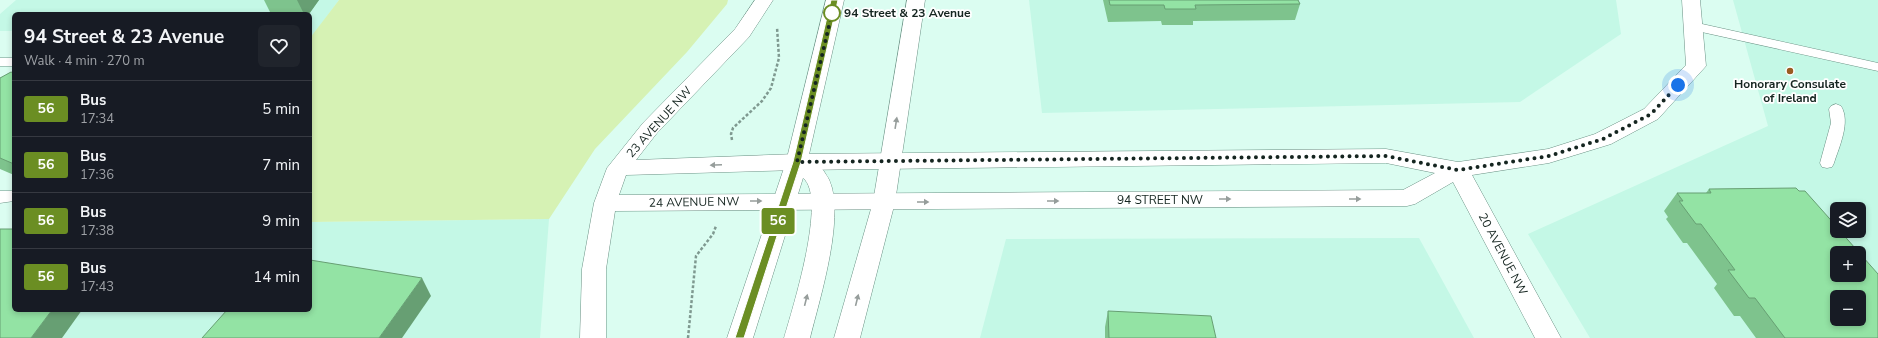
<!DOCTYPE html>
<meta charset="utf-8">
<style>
body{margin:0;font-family:"Nunito Sans",sans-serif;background:#20242c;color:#f1f3f6;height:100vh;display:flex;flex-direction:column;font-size:15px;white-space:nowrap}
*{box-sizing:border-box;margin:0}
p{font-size:13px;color:#9ea1a6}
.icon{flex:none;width:22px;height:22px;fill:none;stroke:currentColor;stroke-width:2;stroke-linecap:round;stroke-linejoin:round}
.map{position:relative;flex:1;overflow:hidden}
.sheet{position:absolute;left:12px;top:12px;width:300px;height:300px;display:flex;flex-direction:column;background:#171b24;border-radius:6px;box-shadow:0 2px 6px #0003}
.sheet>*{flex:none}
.badge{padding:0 8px;border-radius:3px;font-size:14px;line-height:26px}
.buttons{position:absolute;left:1830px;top:202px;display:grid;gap:8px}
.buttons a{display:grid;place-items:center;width:36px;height:36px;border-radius:6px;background:#171b24;box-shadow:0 2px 6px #0003;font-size:20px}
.you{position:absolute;width:20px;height:20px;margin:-10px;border:3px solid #fff;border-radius:50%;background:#1a73e8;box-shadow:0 0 0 6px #1a73e833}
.map>.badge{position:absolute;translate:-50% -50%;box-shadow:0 0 0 2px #fff}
.round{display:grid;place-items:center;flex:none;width:42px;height:42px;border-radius:6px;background:#20242c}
.summary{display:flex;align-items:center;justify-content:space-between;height:68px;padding:0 12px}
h1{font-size:19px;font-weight:700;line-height:30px}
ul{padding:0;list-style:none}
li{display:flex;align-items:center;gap:12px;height:56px;padding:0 12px;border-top:1px solid #363941}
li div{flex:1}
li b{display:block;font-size:15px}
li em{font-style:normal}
li .badge{min-width:44px;font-weight:700;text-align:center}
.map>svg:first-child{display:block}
</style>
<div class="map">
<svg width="1878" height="338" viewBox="0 0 1878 338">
<rect width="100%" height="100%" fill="#dbfdf1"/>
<g fill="#c4f8e6" fill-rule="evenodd">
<polygon points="16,0 339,0 313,35 310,35 310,14 14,14 14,31 0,31 0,14"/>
<polygon points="1029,0 1616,0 1621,34 1520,102 1042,113"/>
<path d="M1733 0H1878V338H1590L1528 234 1768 126ZM1837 209H1859V231H1837ZM1837 253H1859V275H1837ZM1837 297H1859V319H1837Z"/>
<polygon points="549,219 540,338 0,338 0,231 14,310 310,310 310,222"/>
<polygon points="1419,238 1474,338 980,338 1006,239"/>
</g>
<polygon fill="#d6f2b4" points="339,0 728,0 727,4 687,52 595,149 549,219 310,222 310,38"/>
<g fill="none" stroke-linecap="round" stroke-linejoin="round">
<g stroke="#6a9184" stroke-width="1">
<g id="lane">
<polygon points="1693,22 1878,63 1878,71 1688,29 1687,26 1688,23"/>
<rect x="0" y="58" width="14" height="8"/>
<path d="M1836 104 1841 106C1851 122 1839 147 1834 163L1832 167 1827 168 1822 167 1820 163 1831 123 1829 109 1831 106Z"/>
<polygon points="0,191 14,191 14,201 0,203"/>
</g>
</g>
<g stroke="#6a9184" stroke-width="1">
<path id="street" d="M755 0H773L749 37 657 133 636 160 797 154 1386 149 1458 162 1548 149 1595 134 1644 109 1686 65 1682 0H1700L1706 66 1658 119 1611 144 1549 163 1472 175 1561 338H1535L1453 182 1415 204 1407 206 615 211 606 269V338H580L582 269 594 203 607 168 643 123 735 29ZM1386 163 1435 173 1403 190 619 195 626 175 797 170Z"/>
</g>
<g stroke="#6a9184" stroke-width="1">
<g id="secondary">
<path d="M826 0H844L808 159C814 163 822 167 825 173 850 204 819 301 810 338H784C792 310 828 197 803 178L753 338H727L786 162Z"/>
<polygon points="907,0 925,0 895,202 860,338 834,338 873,202"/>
</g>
</g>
<g stroke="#7f9990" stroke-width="2.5" stroke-dasharray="3 2" stroke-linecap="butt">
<polyline points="732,140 731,134 733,128 762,101 771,88 779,58 777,27"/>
<polyline points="688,338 696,256 713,234 716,226"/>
</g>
<use href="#lane" fill="#fff" fill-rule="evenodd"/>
<use href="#street" fill="#fff" fill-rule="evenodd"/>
<use href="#secondary" fill="#fff" fill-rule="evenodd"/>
</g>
<g fill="#7ec38d">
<polygon points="264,0 319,0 309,14 271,14"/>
<polygon points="1103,0 1298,0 1300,4 1295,20 1193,21 1193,25 1162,25 1161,21 1108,22"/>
<polygon points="14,73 14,175 0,169 0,78"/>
<polygon points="1709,189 1878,338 1756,338 1740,316 1734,316 1714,288 1717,284 1687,243 1683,243 1666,219 1668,217 1664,211 1677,193 1706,193"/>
<polygon points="1108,311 1216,338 1105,338 1105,327"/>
</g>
<g fill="#679f73">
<polygon points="297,0 319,0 309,14 304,14"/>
<polygon points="422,278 431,296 402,338 379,338"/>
<polygon points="52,310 82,310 62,338 31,338"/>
</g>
<g fill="#93e3a4" stroke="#679f73" fill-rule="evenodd">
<polygon points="1109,0 1298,0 1300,4 1195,5 1196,9 1165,9 1164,5 1110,5"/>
<polygon points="11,72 14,73 14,164 0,158 0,78"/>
<path d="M1796 188 1799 191H1805L1837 227V231H1840L1878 274V338H1785L1755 298H1749L1728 270H1735L1701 224H1696L1679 201H1683L1677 193H1711L1709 189ZM1837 253H1859V275H1837ZM1837 297H1859V319H1837Z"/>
<polygon points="0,229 14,229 14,310 52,310 31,338 0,338"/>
<polygon points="310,260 422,278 379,338 202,338 227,310 310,310"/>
<polygon points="1108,311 1211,316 1216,338 1109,338"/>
</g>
<defs><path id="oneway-solid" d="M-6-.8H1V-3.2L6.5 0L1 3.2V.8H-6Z"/></defs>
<g fill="#969d9b">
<use href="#oneway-solid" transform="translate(896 123) rotate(-81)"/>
<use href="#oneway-solid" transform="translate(716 165) rotate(178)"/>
<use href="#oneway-solid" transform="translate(1225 199)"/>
<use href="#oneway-solid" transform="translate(1355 199)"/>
<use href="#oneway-solid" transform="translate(756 201)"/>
<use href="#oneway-solid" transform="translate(1053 201)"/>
<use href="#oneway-solid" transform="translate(923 202)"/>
<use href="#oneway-solid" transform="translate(806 300) rotate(-76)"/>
<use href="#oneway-solid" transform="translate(857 300) rotate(-76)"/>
</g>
<polygon fill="#6b8e23" stroke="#fff" points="831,0 838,0 801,162 744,338 735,338 793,162"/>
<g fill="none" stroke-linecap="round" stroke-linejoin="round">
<polyline stroke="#152520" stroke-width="4" stroke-dasharray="0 7.2" points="832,13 797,162 1386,156 1458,170 1549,156 1603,139 1651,114 1678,85"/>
</g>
<circle fill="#fff" stroke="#6b8e23" stroke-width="2" cx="832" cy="13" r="8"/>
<circle fill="#9a5c21" stroke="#fff" stroke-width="1.5" cx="1790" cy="71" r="4"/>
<g text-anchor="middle" stroke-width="3.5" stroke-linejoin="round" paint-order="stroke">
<g font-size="12" font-weight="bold" fill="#152520" stroke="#fff" text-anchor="start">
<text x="844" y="17">94 Street &amp; 23 Avenue</text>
</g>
<g font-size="12" font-weight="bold" fill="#152520" stroke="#fff">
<text x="1790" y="88">Honorary Consulate<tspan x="1790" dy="14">of Ireland</tspan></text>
</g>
<g font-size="12" fill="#152520" stroke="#fff">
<text transform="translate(659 122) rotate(-48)" y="4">23 AVENUE NW</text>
<text x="1160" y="204">94 STREET NW</text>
<text transform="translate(694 202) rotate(-1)" y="4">24 AVENUE NW</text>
<text transform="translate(1503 254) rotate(62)" y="4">20 AVENUE NW</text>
</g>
</g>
</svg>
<div class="buttons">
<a><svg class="icon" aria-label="layers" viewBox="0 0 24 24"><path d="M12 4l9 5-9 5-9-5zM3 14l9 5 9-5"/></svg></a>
<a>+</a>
<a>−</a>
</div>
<div class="you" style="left:1678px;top:85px"></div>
<b class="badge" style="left:778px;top:221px;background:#6b8e23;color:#fff">56</b>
<section class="sheet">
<div class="summary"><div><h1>94 Street &amp; 23 Avenue</h1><p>Walk · 4 min · 270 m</p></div><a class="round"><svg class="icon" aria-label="heart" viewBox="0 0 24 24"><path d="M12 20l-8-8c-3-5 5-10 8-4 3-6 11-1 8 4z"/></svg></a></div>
<ul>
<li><span class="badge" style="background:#6b8e23;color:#fff">56</span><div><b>Bus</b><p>17:34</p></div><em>5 min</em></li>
<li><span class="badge" style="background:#6b8e23;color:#fff">56</span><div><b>Bus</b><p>17:36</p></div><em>7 min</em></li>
<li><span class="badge" style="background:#6b8e23;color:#fff">56</span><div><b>Bus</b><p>17:38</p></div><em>9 min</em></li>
<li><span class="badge" style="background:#6b8e23;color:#fff">56</span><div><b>Bus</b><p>17:43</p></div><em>14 min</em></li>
</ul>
</section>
</div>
